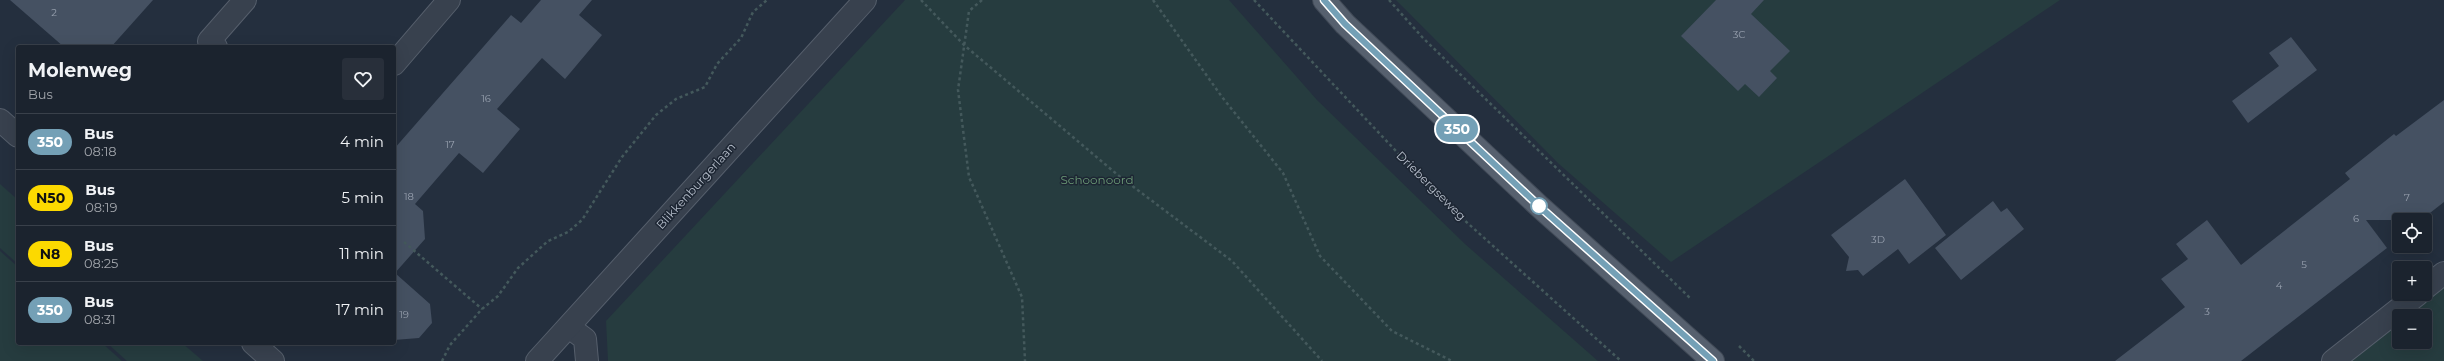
<!DOCTYPE html>
<meta charset="utf-8">
<style>
body{margin:0;font-family:Montserrat,sans-serif;background:#282f3a;color:#f1f3f6;height:100vh;display:flex;flex-direction:column;font-size:15px;white-space:nowrap}
*{box-sizing:border-box;margin:0}
p{font-size:13px;color:#a0a4aa}
.icon{flex:none;width:22px;height:22px;fill:none;stroke:currentColor;stroke-width:2;stroke-linecap:round;stroke-linejoin:round}
.map{position:relative;flex:1;overflow:hidden}
.details{position:absolute;left:16px;top:45px;width:380px;height:300px;display:flex;flex-direction:column;background:#1b232e;border-radius:4px;box-shadow:0 4px 16px #0002,0 0 0 1px #39404a}
.details>*{flex:none}
.badge{padding:0 8px;border-radius:13px;font-size:14px;line-height:26px}
.buttons{position:absolute;left:2392px;top:213px;display:grid;gap:8px}
.buttons a{display:grid;place-items:center;width:40px;height:40px;border-radius:4px;background:#1b232e;box-shadow:0 4px 16px #0002,0 0 0 1px #39404a;font-size:20px}
.map>.badge{position:absolute;translate:-50% -50%;box-shadow:0 0 0 2px #fff}
.round{display:grid;place-items:center;flex:none;width:42px;height:42px;border-radius:4px;background:#282f3a}
.head{display:flex;align-items:center;justify-content:space-between;height:68px;padding:0 12px}
h1{font-size:19px;font-weight:700;line-height:30px}
ul{padding:0;list-style:none}
li{display:flex;align-items:center;gap:12px;height:56px;padding:0 12px;border-top:1px solid #39404a}
li div{flex:1}
li b{display:block;font-size:15px}
li em{font-style:normal}
li .badge{min-width:44px;font-weight:700;text-align:center}
.map>svg:first-child{display:block}
</style>
<div class="map">
<svg width="2444" height="361" viewBox="0 0 2444 361">
<rect width="100%" height="100%" fill="#242f3e"/>
<g fill="#263c3f">
<polygon points="905,0 1229,0 1317,100 1465,244 1598,361 608,361 606,321"/>
<polygon points="1396,0 2060,0 1671,262 1559,164"/>
<polygon points="0,184 18,200 18,264 0,248"/>
<polygon points="0,251 18,267 18,343 102,343 122,361 0,361"/>
<polygon points="2444,281 2444,361 2345,361 2399,317 2399,342 2425,342 2425,316 2401,316"/>
<polygon points="107,343 182,343 203,361 127,361"/>
</g>
<g fill="#455162">
<polygon points="10,0 153,0 111,47 64,47"/>
<polygon points="541,0 592,0 579,15 602,35 565,79 542,58 497,109 520,129 483,173 459,153 415,204 423,211 425,239 395,273 430,304 432,323 419,338 394,340 394,149 511,15 521,23"/>
<polygon points="1716,0 1764,0 1751,14 1790,51 1770,71 1777,78 1759,97 1745,84 1738,91 1681,36"/>
<polygon points="2291,37 2317,70 2248,123 2232,101 2279,66 2269,53"/>
<polygon points="2444,100 2444,202 2421,220 2366,220 2387,248 2241,361 2115,361 2185,307 2161,279 2188,259 2176,244 2207,220 2241,265 2350,179 2345,173 2394,134 2396,136"/>
<polygon points="1905,179 1946,235 1909,264 1898,249 1863,276 1858,270 1846,271 1849,257 1831,235"/>
<polygon points="1993,201 2001,212 2007,208 2024,229 1961,280 1935,248"/>
</g>
<g fill="none" stroke-linecap="round" stroke-linejoin="round">
<g stroke="#565f6c" stroke-width="24">
<g id="minor">
<polyline points="216,47 209,41 245,0"/>
<polyline points="394,64 449,0"/>
<polyline points="0,120 18,136"/>
<polyline points="2425,288 2444,273"/>
<polyline points="569,327 585,339 587,361"/>
<polyline points="253,343 273,361"/>
<polyline points="537,361 865,0"/>
<polyline points="2333,361 2418,294"/>
</g>
</g>
<g stroke="#414a57" stroke-width="24">
<polyline id="major" points="1324,0 1345,24 1540,207 1713,361"/>
</g>
<g stroke="#44595c" stroke-width="2.5" stroke-dasharray="3 3" stroke-linecap="butt">
<polyline points="921,0 964,45 1119,176 1232,261 1322,361"/>
<polyline points="982,0 969,11 958,90 969,177 1022,297 1025,361"/>
<polyline points="1153,0 1222,97 1283,173 1320,256 1392,331 1452,361"/>
<polyline points="1254,0 1442,200 1621,361"/>
<polyline points="1389,0 1423,38 1691,299"/>
<polyline points="404,242 482,309"/>
<polyline points="1739,346 1754,361"/>
<polyline points="442,361 450,345 482,309 498,296 518,268 548,241 568,232 582,220 622,157 656,115 676,99 705,87 717,64 741,38 753,12 767,0"/>
</g>
<use href="#minor" stroke="#38414e" stroke-width="22"/>
<use href="#major" stroke="#56606e" stroke-width="22"/>
</g>
<g fill="none" stroke-linecap="round" stroke-linejoin="round">
<g stroke="#fff" stroke-width="9">
<polyline id="line" points="1324,0 1345,24 1540,207 1713,361"/>
</g>
<use href="#line" stroke="#74a0b6" stroke-width="6"/>
</g>
<circle fill="#fff" stroke="#74a0b6" stroke-width="2" cx="1539" cy="206" r="8"/>
<g text-anchor="middle" stroke-width="3" stroke-linejoin="round" paint-order="stroke">
<g font-size="10" fill="#98a1af">
<text x="54" y="16">2</text>
<text x="1739" y="38">3C</text>
<text x="486" y="102">16</text>
<text x="450" y="148">17</text>
<text x="409" y="200">18</text>
<text x="2407" y="201">7</text>
<text x="2356" y="222">6</text>
<text x="1878" y="243">3D</text>
<text x="2304" y="268">5</text>
<text x="2279" y="289">4</text>
<text x="2207" y="315">3</text>
<text x="404" y="318">19</text>
</g>
<g font-size="12" fill="#6b9a76" stroke="#1d2633">
<text x="1097" y="184">Schoonoord</text>
</g>
<g font-size="12" fill="#b4bcc9" stroke="#1d2633">
<text transform="translate(696 186) rotate(-48)" y="4">Blikkenburgerlaan</text>
<text transform="translate(1431 186) rotate(45)" y="4">Driebergseweg</text>
</g>
</g>
</svg>
<div class="buttons">
<a><svg class="icon" aria-label="locate" viewBox="0 0 24 24"><circle cx="12" cy="12" r="6"/><path d="M12 2v4M12 18v4M2 12h4M18 12h4"/></svg></a>
<a>+</a>
<a>−</a>
</div>
<b class="badge" style="left:1457px;top:129px;background:#74a0b6;color:#fff">350</b>
<section class="details">
<div class="head"><div><h1>Molenweg</h1><p>Bus</p></div><a class="round"><svg class="icon" aria-label="heart" viewBox="0 0 24 24"><path d="M12 20l-8-8c-3-5 5-10 8-4 3-6 11-1 8 4z"/></svg></a></div>
<ul>
<li><span class="badge" style="background:#74a0b6;color:#fff">350</span><div><b>Bus</b><p>08:18</p></div><em>4 min</em></li>
<li><span class="badge" style="background:#fcd900;color:#111">N50</span><div><b>Bus</b><p>08:19</p></div><em>5 min</em></li>
<li><span class="badge" style="background:#fcd900;color:#111">N8</span><div><b>Bus</b><p>08:25</p></div><em>11 min</em></li>
<li><span class="badge" style="background:#74a0b6;color:#fff">350</span><div><b>Bus</b><p>08:31</p></div><em>17 min</em></li>
</ul>
</section>
</div>
